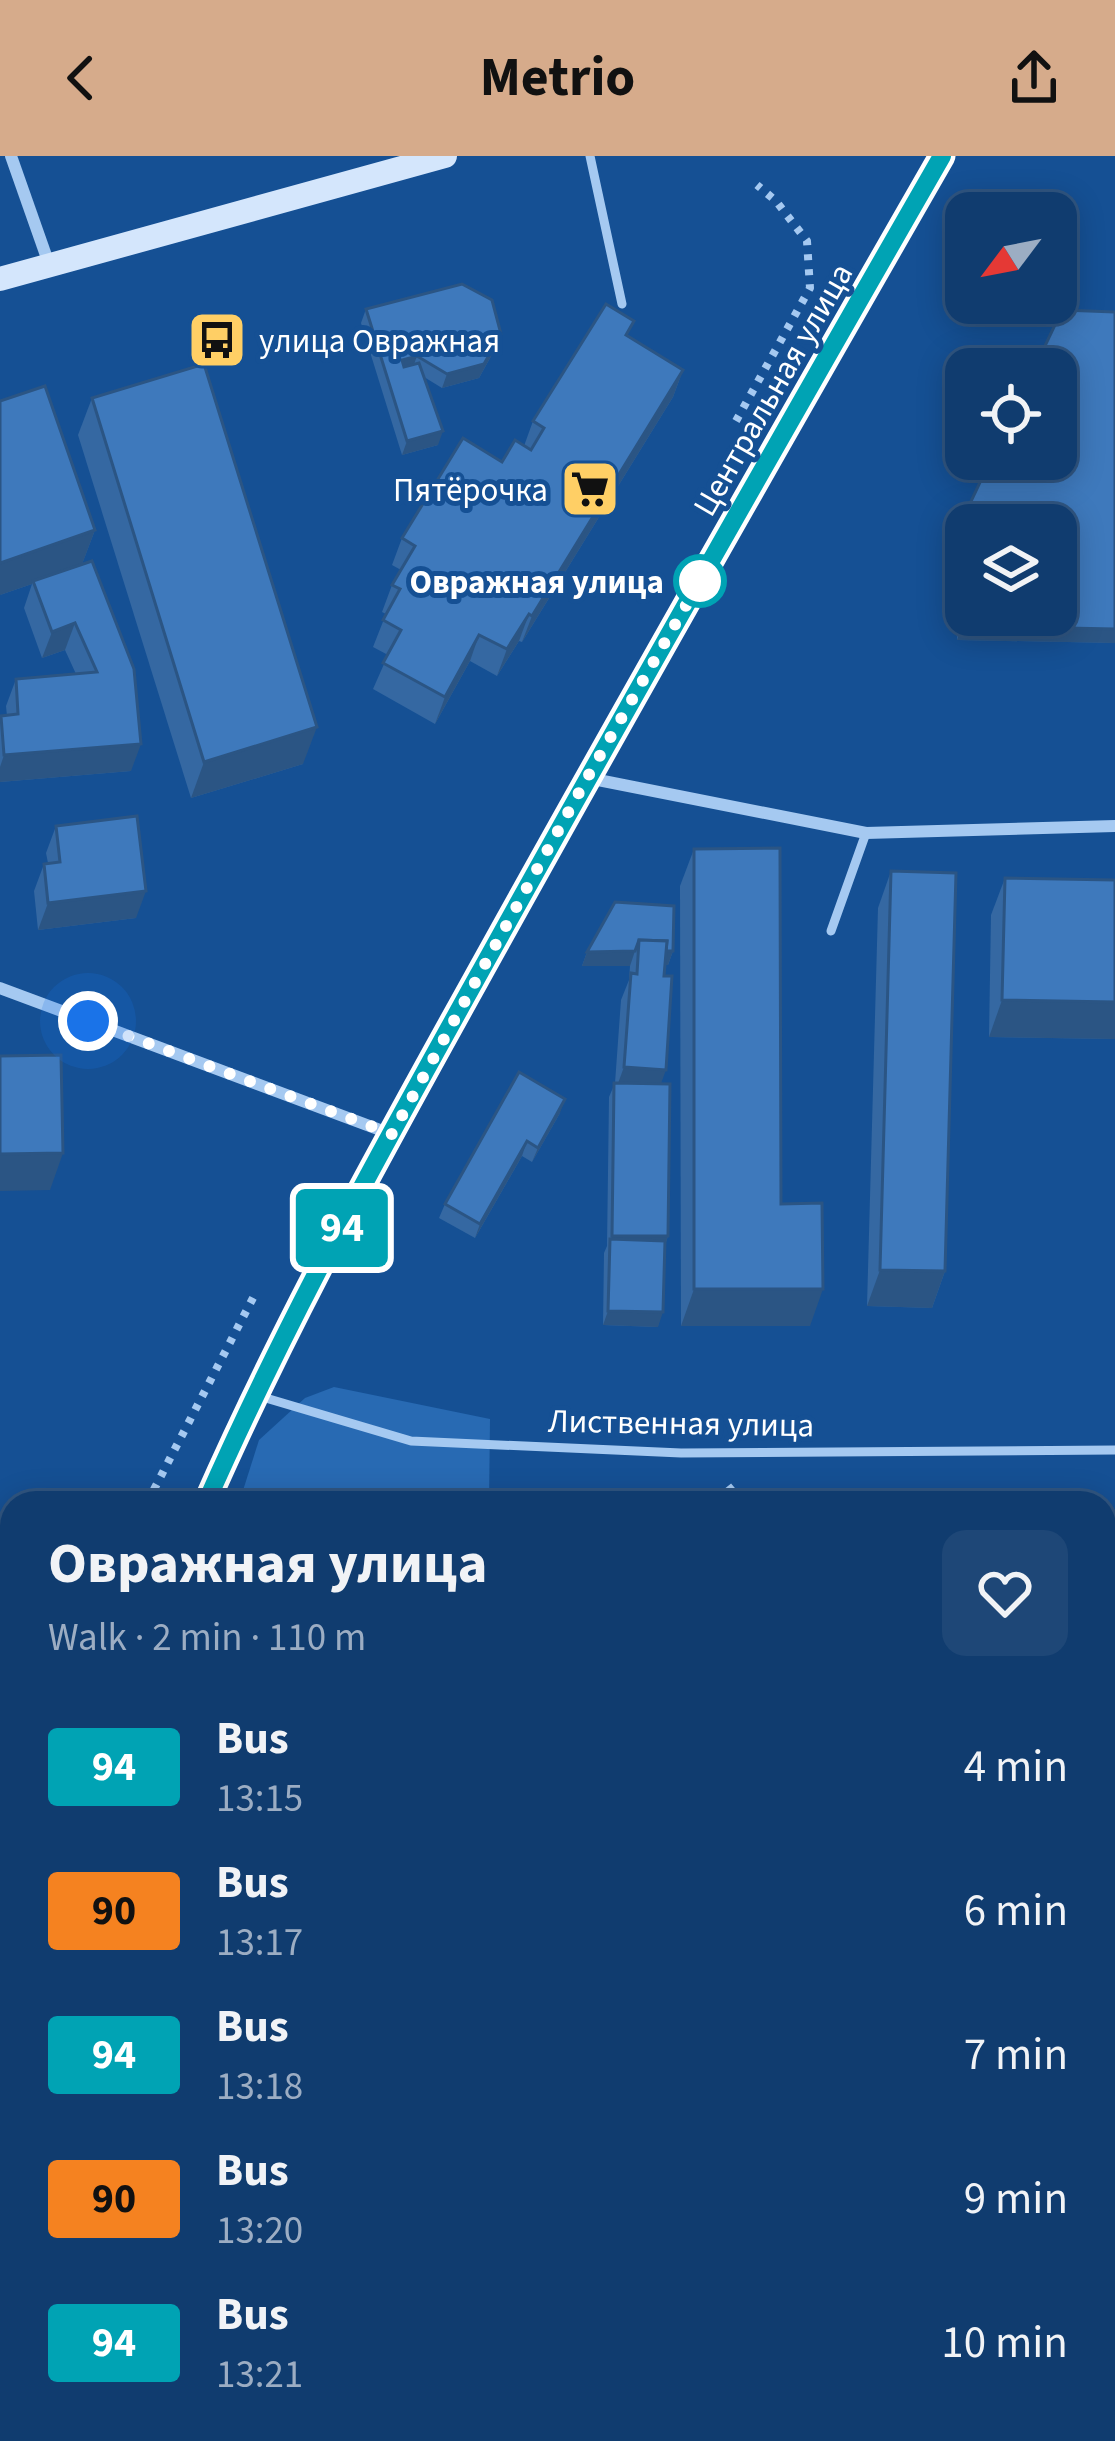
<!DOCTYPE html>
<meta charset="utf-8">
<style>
body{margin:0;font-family:"Source Sans 3",sans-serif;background:#1e4777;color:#f1f3f6;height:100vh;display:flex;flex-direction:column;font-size:45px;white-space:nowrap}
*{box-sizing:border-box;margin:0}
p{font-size:39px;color:#9cadc3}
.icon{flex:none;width:66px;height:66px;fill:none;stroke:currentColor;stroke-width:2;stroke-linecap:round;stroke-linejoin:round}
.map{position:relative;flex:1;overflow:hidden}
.details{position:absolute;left:0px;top:1335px;width:1116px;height:951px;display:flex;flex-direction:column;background:#103c6f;border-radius:36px 36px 0 0;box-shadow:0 6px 30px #0003,0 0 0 3px #305682}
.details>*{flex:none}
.badge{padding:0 24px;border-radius:9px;font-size:42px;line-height:78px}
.needle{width:78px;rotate:238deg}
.tools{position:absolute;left:945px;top:36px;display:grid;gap:24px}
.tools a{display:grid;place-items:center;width:132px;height:132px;border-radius:24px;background:#103c6f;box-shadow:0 6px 30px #0003,0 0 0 3px #305682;font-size:60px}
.you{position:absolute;width:60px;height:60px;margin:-30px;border:9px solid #fff;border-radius:50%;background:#1a73e8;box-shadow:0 0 0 18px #1a73e833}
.map>.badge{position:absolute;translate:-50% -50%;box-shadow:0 0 0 6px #fff}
.round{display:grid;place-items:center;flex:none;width:126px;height:126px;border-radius:24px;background:#1e4777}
.head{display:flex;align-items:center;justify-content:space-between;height:204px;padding:0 48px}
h1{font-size:57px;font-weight:700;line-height:90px}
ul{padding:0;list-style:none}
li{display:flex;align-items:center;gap:36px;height:144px;padding:0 48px}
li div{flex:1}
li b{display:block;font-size:45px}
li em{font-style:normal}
li .badge{min-width:132px;font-weight:700;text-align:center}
header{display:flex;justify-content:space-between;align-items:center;height:156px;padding:0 48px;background:#d6ab8b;color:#111;font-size:54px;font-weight:700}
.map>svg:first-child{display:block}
</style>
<header><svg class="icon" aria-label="back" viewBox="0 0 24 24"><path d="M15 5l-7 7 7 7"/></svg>Metrio<svg class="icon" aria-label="share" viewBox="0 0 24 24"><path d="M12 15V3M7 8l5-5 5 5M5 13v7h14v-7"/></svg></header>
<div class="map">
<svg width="1115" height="2285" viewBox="0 0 1115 2285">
<rect width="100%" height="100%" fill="#155094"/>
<g fill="#286ab3">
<polygon points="334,1231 490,1263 489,1347 239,1347 259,1284 305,1242"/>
<polygon points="146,2274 536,2274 530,2285 156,2285"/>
</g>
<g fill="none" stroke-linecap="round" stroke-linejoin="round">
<g stroke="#a5c9f1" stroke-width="8" stroke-dasharray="6 9" stroke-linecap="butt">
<polyline points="736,265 810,132 807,85 776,45 757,29"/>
<polyline points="728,1330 742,1347"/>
<polyline points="147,1347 254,1140"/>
<polyline points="0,1664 12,1635"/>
<polyline points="1104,1729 1115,1740"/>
<polyline points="0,2078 12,2089"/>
<polyline points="117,2274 120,2285"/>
</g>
<g stroke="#a5c9f1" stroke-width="9">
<polyline points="590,0 622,148"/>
<polyline points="831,775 866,677"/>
<polyline points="259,1240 411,1285 681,1297 1115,1294"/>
</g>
<g stroke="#a5c9f1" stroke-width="12">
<polyline points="11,0 49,108"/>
<polyline points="588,622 866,677 1115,670"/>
<polyline points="0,832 391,978"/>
</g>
<g stroke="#d4e6fc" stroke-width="24">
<polyline points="0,123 445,0"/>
<path d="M206 1347C286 1167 382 995 477 823 628 547 785 273 942 0"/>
<polyline points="0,1868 12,1837"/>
</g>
</g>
<g fill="#3568a2">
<polygon points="366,153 495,193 479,222 442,232 424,221 438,289 402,299 361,167"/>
<polygon points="1115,156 1115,487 957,484 960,372 965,358"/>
<polygon points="629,181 683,214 673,241 522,486 519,485 497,520 470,505 435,568 373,533 388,499 373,491 386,458 382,456 392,429 401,414 392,409 402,382 524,290 533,265"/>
<polygon points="92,242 303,608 191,642 78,279"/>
<polygon points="95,374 82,408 131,615 0,626 0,563 1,560 7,560 6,550 16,523 76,518 65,494 42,502 24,452 32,428 0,439"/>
<polygon points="56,670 136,762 38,774 34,735 44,708 48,707 46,697"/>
<polygon points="694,693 781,1048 810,1170 681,1170 680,730"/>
<polygon points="891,715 945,1115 932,1152 867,1150 878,752"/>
<polygon points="1005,722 1115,724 1115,883 989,881 991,759"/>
<polygon points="615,746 673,795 668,809 665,809 661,928 668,1080 665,1089 658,1171 603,1169 604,1097 607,1090 609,941 615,927 621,844 629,824 630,810 582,810 587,796"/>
<polygon points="560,957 532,1006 522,1000 475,1082 439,1062 445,1048"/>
</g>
<g fill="#2b5584">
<polygon points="501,178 495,193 479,222 442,232 447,218"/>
<polygon points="417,200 412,214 397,218 402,204"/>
<polygon points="683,214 673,241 522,486 532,460"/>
<polygon points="443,275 438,289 402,299 407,285"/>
<polygon points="95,374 81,411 33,425 32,428 0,439 0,407"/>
<polygon points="529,458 519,485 497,520 507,493"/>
<polygon points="75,467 65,494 42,502 52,476"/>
<polygon points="962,470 1115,473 1115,487 957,484"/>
<polygon points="479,479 470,505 435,568 445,541"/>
<polygon points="317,571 303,608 191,642 204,606"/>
<polygon points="141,588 131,615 0,626 0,611 4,599"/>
<polygon points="146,735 136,762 38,774 48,747"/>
<polygon points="635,795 630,810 582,810 587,796"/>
<polygon points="638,795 673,795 668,809 637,809"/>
<polygon points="1002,844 1115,846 1115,883 989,881"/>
<polygon points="624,911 666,914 656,941 614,938"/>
<polygon points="565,943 560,957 532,1006 538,992"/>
<polygon points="527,985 522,1000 475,1082 480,1068"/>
<polygon points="63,997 50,1034 0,1035 0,998"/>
<polygon points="612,1080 668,1080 663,1095 609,1088"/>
<polygon points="880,1114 945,1115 932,1152 867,1150"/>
<polygon points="694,1133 823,1133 810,1170 681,1170"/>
<polygon points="608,1155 663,1156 658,1171 603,1169"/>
</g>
<g fill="#3e79bc" stroke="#2b5584" stroke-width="3" fill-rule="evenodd">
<polygon points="462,128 492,144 501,178 484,208 447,218 417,200 402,204 404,211 419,207 443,275 407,285 366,153"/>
<polygon points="606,148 634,165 626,179 683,214 532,460 529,458 507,493 479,479 445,541 383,507 401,474 383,464 400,433 392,429 415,390 402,382 463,282 502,306 515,284 531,294 544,272 533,265"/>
<path d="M1062 154 1115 156V473L962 470 965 358 991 303H1056V213H1034ZM966 369H1056V459H966Z"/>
<polygon points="204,208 317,571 204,606 92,242"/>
<polygon points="45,230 95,374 0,407 0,245"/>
<polygon points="92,405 134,513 141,588 4,599 1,560 18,558 16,523 97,516 75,467 52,476 33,425"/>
<polygon points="137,660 146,735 48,747 44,708 60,706 56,670"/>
<polygon points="780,692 781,1048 822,1047 823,1133 694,1133 694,693"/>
<polygon points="891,715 956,717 945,1115 880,1114"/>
<polygon points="1005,722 1115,724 1115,846 1002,844"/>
<polygon points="615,746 674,750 673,795 666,795 667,785 639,784 635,795 587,796"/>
<polygon points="639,784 667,785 664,820 672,820 666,914 624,911 631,817 637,818"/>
<polygon points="61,899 63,997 0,998 0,900"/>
<polygon points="519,916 565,943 538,992 527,985 480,1068 445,1048"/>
<polygon points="614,927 670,928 668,1080 612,1080"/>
<polygon points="610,1083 665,1085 663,1156 608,1155"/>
</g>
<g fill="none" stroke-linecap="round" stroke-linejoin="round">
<g stroke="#fff" stroke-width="27">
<path id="line" d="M206 1347C290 1156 393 973 494 791 641 526 791 263 942 0"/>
</g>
<use href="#line" stroke="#00a3b4" stroke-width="18"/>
<polyline stroke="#fff" stroke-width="12" stroke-dasharray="0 21.6" points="88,865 392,978 587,622 700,425"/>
</g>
<defs>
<g id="bus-square" transform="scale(3)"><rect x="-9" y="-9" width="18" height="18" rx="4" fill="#ffcf65" stroke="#155094"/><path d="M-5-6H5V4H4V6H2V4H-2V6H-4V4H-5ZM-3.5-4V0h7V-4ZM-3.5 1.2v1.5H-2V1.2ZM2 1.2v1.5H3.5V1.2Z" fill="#111"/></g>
<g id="supermarket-square" transform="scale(3)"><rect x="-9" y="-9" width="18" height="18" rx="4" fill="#ffcf65" stroke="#155094"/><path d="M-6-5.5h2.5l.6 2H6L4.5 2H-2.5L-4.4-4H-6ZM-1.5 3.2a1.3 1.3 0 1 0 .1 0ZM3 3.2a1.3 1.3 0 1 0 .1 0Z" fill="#111"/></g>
</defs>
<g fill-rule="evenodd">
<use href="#bus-square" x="217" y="184"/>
<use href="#supermarket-square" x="590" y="333"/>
</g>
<circle fill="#fff" stroke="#00a3b4" stroke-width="6" cx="700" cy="425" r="24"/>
<g text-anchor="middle" stroke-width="10" stroke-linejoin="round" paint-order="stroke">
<g font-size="33" fill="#fff" stroke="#155094" text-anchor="start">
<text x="259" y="196">улица Овражная</text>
<text x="548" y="345" text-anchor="end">Пятёрочка</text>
</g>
<g font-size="33" fill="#fff" stroke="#155094">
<text transform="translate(772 233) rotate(-60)" y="12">Центральная улица</text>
<text transform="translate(681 1266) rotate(1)" y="12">Лиственная улица</text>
</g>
<g font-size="33" font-weight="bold" fill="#fff" stroke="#155094" text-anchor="end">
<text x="664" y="437">Овражная улица</text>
</g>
</g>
</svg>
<div class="tools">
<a><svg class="needle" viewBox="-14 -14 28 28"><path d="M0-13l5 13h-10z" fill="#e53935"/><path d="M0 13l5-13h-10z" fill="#9cadc3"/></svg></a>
<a><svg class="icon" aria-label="locate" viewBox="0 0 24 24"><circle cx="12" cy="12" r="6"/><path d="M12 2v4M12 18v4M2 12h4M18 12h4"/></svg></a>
<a><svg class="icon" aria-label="layers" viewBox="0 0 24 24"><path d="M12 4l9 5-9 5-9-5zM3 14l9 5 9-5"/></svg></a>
</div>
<div class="you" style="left:88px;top:865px"></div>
<b class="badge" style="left:342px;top:1072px;background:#00a3b4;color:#fff">94</b>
<section class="details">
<div class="head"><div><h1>Овражная улица</h1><p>Walk · 2 min · 110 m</p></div><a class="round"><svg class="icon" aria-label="heart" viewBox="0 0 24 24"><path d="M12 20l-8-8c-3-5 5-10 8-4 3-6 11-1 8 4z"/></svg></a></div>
<ul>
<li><span class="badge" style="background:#00a3b4;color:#fff">94</span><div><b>Bus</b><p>13:15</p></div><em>4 min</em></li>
<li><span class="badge" style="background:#f58220;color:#111">90</span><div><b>Bus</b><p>13:17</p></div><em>6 min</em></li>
<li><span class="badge" style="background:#00a3b4;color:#fff">94</span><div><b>Bus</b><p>13:18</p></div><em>7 min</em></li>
<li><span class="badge" style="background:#f58220;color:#111">90</span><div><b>Bus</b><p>13:20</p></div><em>9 min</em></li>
<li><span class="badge" style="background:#00a3b4;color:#fff">94</span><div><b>Bus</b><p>13:21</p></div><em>10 min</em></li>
</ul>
</section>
</div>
